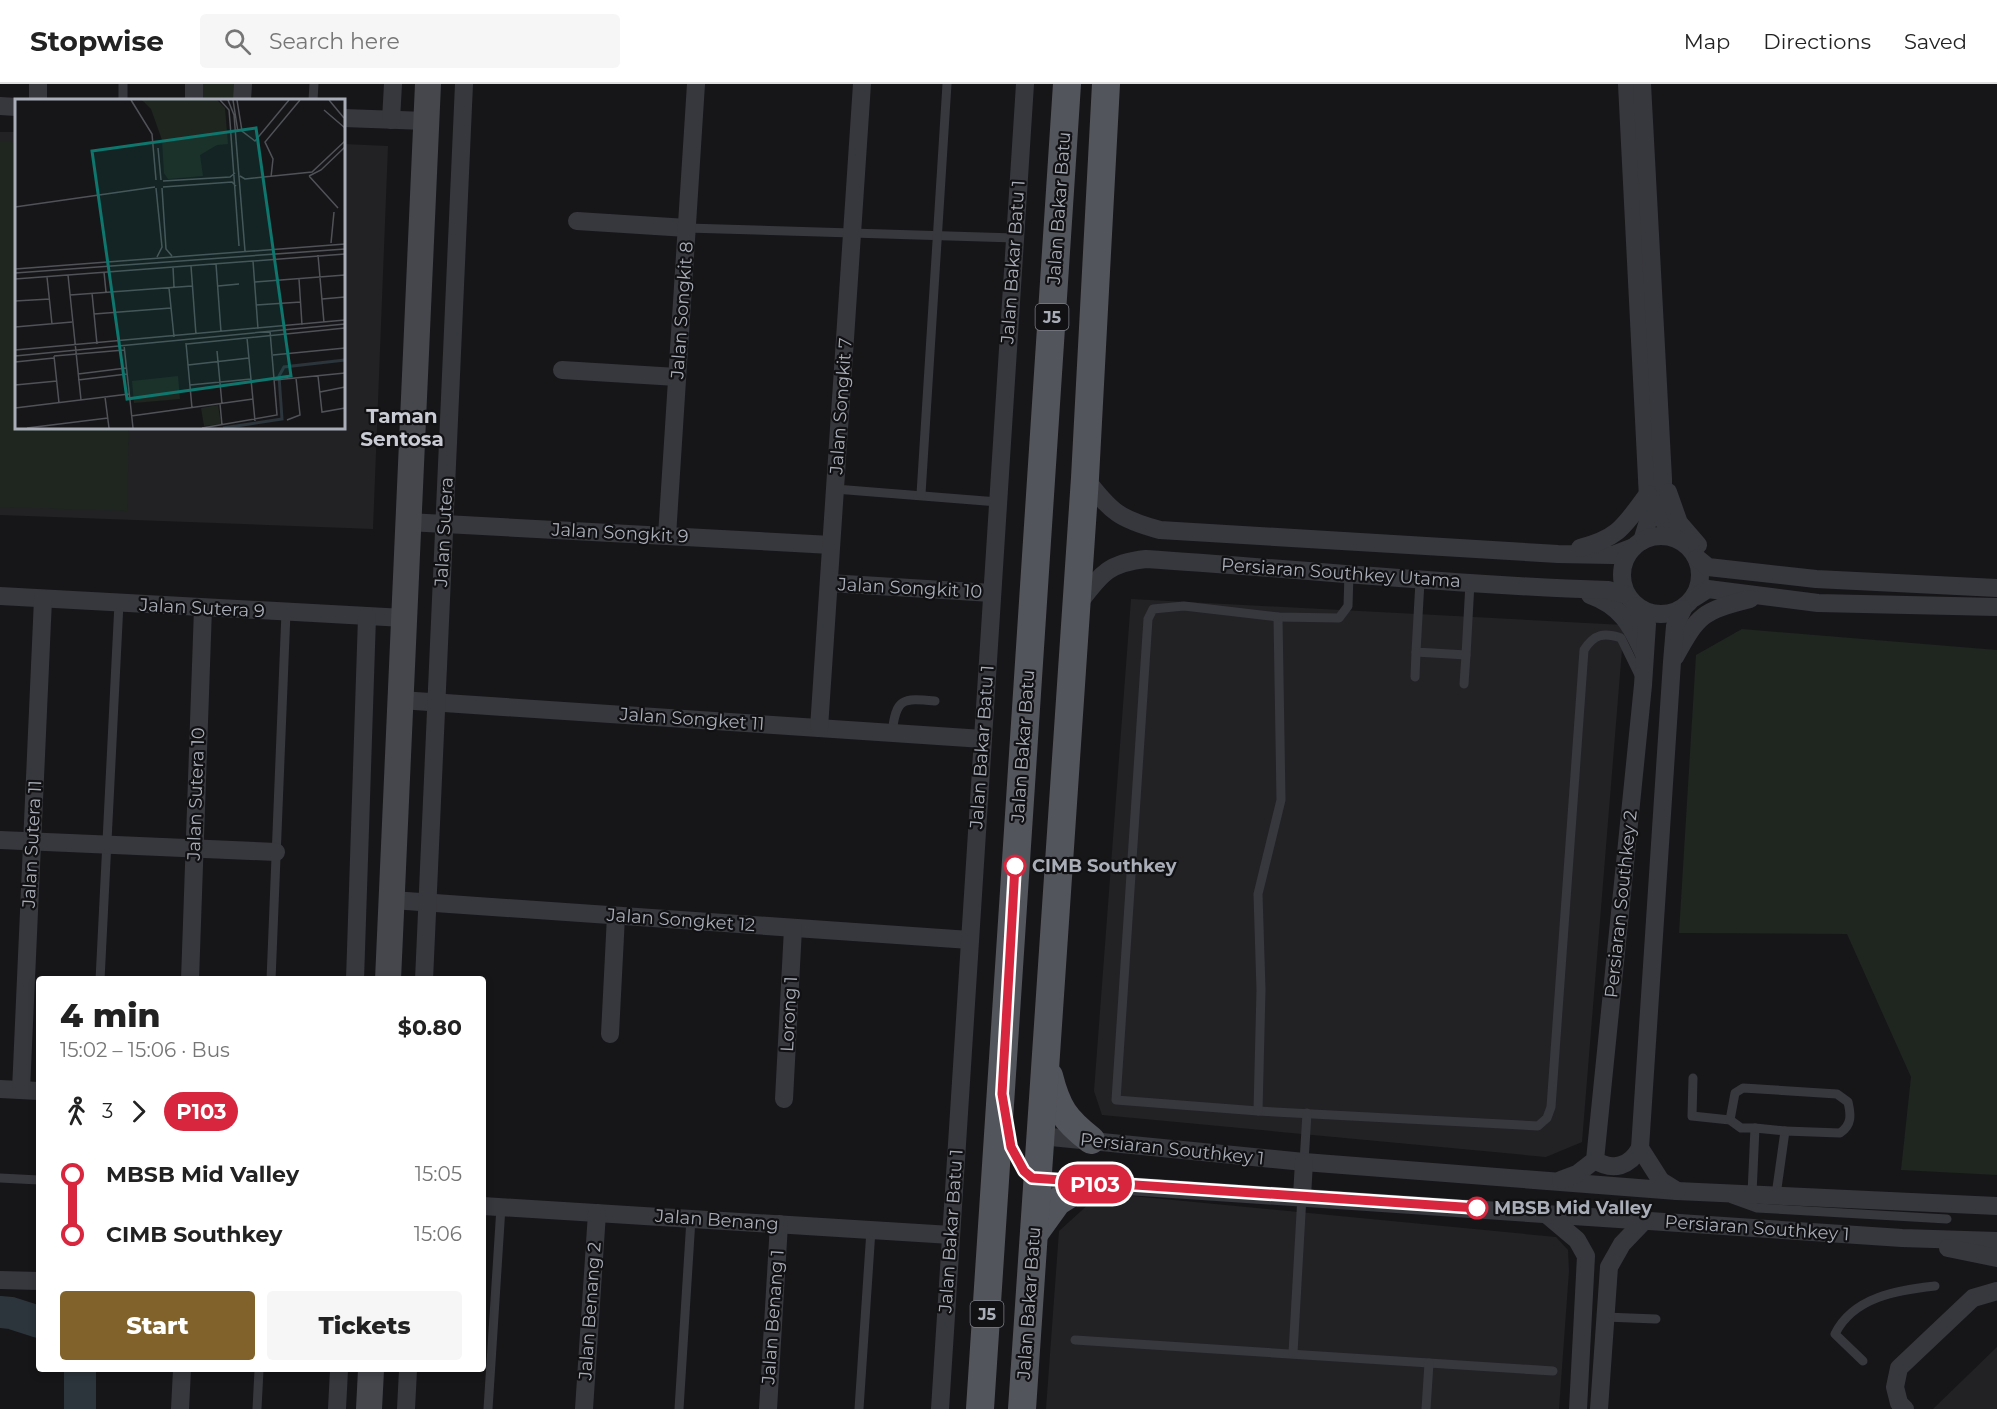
<!DOCTYPE html>
<meta charset="utf-8">
<style>
body{margin:0;font-family:Montserrat,sans-serif;background:#f6f6f6;color:#222;height:100vh;display:flex;flex-direction:column;font-size:22px;white-space:nowrap}
*{box-sizing:border-box;margin:0}
p{font-size:20px;color:#767676}
.icon{flex:none;width:33px;height:33px;fill:none;stroke:currentColor;stroke-width:2;stroke-linecap:round;stroke-linejoin:round}
.map{position:relative;flex:1;overflow:hidden}
.sheet{position:absolute;left:36px;top:892px;width:450px;height:396px;display:flex;flex-direction:column;background:#fff;border-radius:6px;box-shadow:0 3px 9px #0003}
.sheet>*{flex:none}
.badge{padding:0 12px;border-radius:20px;font-size:21px;line-height:39px}
.map>.badge{position:absolute;translate:-50% -50%;box-shadow:0 0 0 3px #fff}
.legs{display:flex;align-items:center;gap:9px;height:66px;padding:0 24px;font-size:20px}
.legs p{margin-inline-start:auto}
.head{display:flex;align-items:center;justify-content:space-between;height:102px;padding:0 24px}
h1{font-size:33px;font-weight:800;line-height:45px}
.cta{display:flex;gap:12px;margin-top:auto;padding:12px 24px}
.cta a{flex:1;height:69px;border-radius:6px;background:#80622a;color:#fff;font-size:24px;font-weight:800;line-height:69px;text-align:center}
.cta a+a{background:#f6f6f6;color:#222}
ul{padding:0 24px;list-style:none}
li{display:flex;align-items:center;gap:21px;height:60px;font-size:22px}
li i{display:grid;place-items:center;width:9px;height:100%;margin:0 8px;background:currentColor}
li i::after{content:'';width:15px;height:15px;margin:-8px;border:4px solid;border-radius:50%;background:#fff}
li p{margin-inline-start:auto}
li:first-child i{background:linear-gradient(#0000 50%,currentColor 0)}
li:last-child i{background:linear-gradient(currentColor 50%,#0000 0)}
header{display:flex;align-items:center;gap:36px;box-sizing:border-box;height:84px;padding:0 30px;background:#fff;border-bottom:2px solid #e0e0e0}
header strong{font-size:28px}
nav{display:flex;gap:33px;margin-inline-start:auto;font-size:21px}
.search{width:420px;height:54px;background:#f6f6f6;display:flex;align-items:center;gap:15px;box-sizing:border-box;padding:0 21px;border-radius:6px;color:#767676;font-size:22px}
.map>svg:first-child{display:block}
</style>
<header>
<strong>Stopwise</strong>
<div class="search"><svg class="icon" aria-label="search" viewBox="0 0 24 24"><circle cx="10" cy="10" r="6"/><path d="M15 15l6 6"/></svg>Search here</div>
<nav><a>Map</a><a>Directions</a><a>Saved</a></nav>
</header>
<div class="map">
<svg width="1997" height="1325" viewBox="0 0 1997 1325">
<rect width="100%" height="100%" fill="#161618"/>
<g fill="#222225">
<polygon points="0,48 16,48 16,344 344,344 344,60 388,62 373,445 0,431"/>
<polygon points="1131,515 1624,541 1582,1058 1546,1073 1102,1031 1094,1007"/>
<polygon points="1101,1109 1556,1153 1568,1166 1569,1187 1559,1325 1046,1325 1059,1147"/>
<polygon points="1997,1263 1997,1325 1933,1325"/>
</g>
<g fill="#1e261f">
<polygon points="202,0 236,0 235,16 202,16"/>
<polygon points="0,57 16,58 16,344 129,344 127,427 0,423"/>
<polygon points="1742,545 1997,566 1997,1091 1901,1086 1911,993 1847,850 1679,849 1696,571"/>
</g>
<g fill="none" stroke-linecap="round" stroke-linejoin="round">
<g stroke="#2c353c" stroke-width="32">
<polyline points="0,1228 11,1229 39,1238"/>
<polyline points="80,1325 80,1286"/>
</g>
<g stroke="#37383d" stroke-width="9">
<polyline points="123,0 123,16"/>
<polyline points="313,16 314,0"/>
<polyline points="687,144 1015,154"/>
<polyline points="835,405 998,418"/>
<polyline points="921,410 947,0"/>
<path d="M1349 489 1348 522 1339 534 1278 533 1184 522 1153 525 1148 535 1116 1016 1258 1027 1538 1042 1547 1034 1551 1023 1584 566C1594 550 1604 548 1621 554L1640 593"/>
<polyline points="1420,497 1416,568 1466,571 1470,499"/>
<polyline points="1415,593 1416,568"/>
<polyline points="1464,600 1466,571"/>
<path d="M892 649C896 614 902 614 935 617"/>
<polyline points="100,896 119,519"/>
<polyline points="271,896 286,528"/>
<polyline points="1693,994 1692,1032 1730,1036 1741,1044 1755,1044 1752,1109"/>
<polyline points="1258,1027 1261,906 1258,810 1281,716 1278,533"/>
<path d="M1730 1036 1735 1009 1743 1004 1837 1010 1848 1018C1851 1031 1852 1041 1840 1049L1785 1047 1776 1111"/>
<polyline points="1755,1044 1785,1047"/>
<polyline points="1304,1078 1307,1029"/>
<polyline points="0,1094 39,1096"/>
<polyline points="1732,1115 1757,1124 1947,1135"/>
<polyline points="1605,1233 1656,1235"/>
<polyline points="1075,1256 1553,1287"/>
<polyline points="1293,1269 1302,1112"/>
<path d="M1863 1277 1835 1250C1853 1213 1898 1206 1935 1202"/>
<polyline points="257,1325 259,1286"/>
<polyline points="488,1325 501,1123"/>
<polyline points="679,1325 691,1135"/>
<polyline points="859,1325 871,1146"/>
<polyline points="1426,1325 1429,1279"/>
</g>
<g stroke="#37383d" stroke-width="18">
<polyline points="1627,0 1649,434 1642,457"/>
<polyline points="1642,0 1663,395 1663,436 1674,453"/>
<polyline points="38,16 38,0"/>
<polyline points="194,16 194,0"/>
<polyline points="242,16 243,0"/>
<polyline points="0,22 16,23"/>
<polyline points="344,34 426,37"/>
<polyline points="391,36 393,0"/>
<polyline points="577,137 687,144"/>
<polyline points="562,286 677,293"/>
<path d="M1085 394C1111 428 1119 435 1160 446L1558 470 1613 471 1634 463"/>
<polyline points="1668,408 1679,439 1698,461"/>
<polyline points="408,438 831,461"/>
<circle cx="1661" cy="491" r="39"/>
<polyline points="667,452 696,0"/>
<path d="M1580 464C1619 454 1624 442 1648 410"/>
<polyline points="1697,474 1708,483 1816,495 1997,504"/>
<polyline points="829,499 992,509"/>
<path d="M1590 511C1621 522 1631 541 1644 570"/>
<polyline points="0,512 404,534"/>
<polyline points="1694,514 1708,505 1818,519 1997,523"/>
<path d="M1079 519C1101 490 1108 479 1146 475 1300 485 1453 501 1608 506L1627 511"/>
<path d="M1675 573C1698 531 1702 527 1750 515"/>
<polyline points="400,616 983,655"/>
<polyline points="819,644 862,0"/>
<polyline points="0,756 276,768"/>
<polyline points="392,816 970,856"/>
<polyline points="190,896 203,524"/>
<polyline points="355,896 367,533"/>
<polyline points="424,896 464,0"/>
<polyline points="610,950 616,832"/>
<polyline points="0,1005 39,1007"/>
<polyline points="21,1006 43,515"/>
<polyline points="784,1015 793,844"/>
<polyline points="1041,1052 1304,1078 1677,1107 1997,1122"/>
<path d="M1595 1076C1613 1088 1630 1082 1640 1064"/>
<polyline points="1038,1096 1902,1154 1997,1157"/>
<polyline points="1561,1096 1577,1090 1595,1076 1643,601 1647,540 1635,522"/>
<polyline points="1677,1107 1661,1097 1640,1064 1672,578 1675,542 1683,525"/>
<polyline points="1302,1112 1304,1078"/>
<polyline points="483,1122 951,1151"/>
<polyline points="1545,1129 1577,1156 1586,1172 1578,1325"/>
<polyline points="1948,1164 1997,1174"/>
<polyline points="0,1196 39,1197"/>
<polyline points="180,1325 182,1286"/>
<polyline points="337,1325 339,1286"/>
<polyline points="406,1325 408,1286"/>
<polyline points="584,1325 597,1129"/>
<polyline points="768,1325 779,1140"/>
<polyline points="940,1325 1025,0"/>
<polyline points="1599,1325 1609,1183 1622,1160 1645,1136"/>
<polyline points="1905,1325 1899,1319 1895,1303 1899,1284 1973,1214 1997,1207"/>
</g>
<g stroke="#45474d" stroke-width="26">
<polyline points="388,896 428,0"/>
<polyline points="369,1325 371,1286"/>
</g>
<g stroke="#53555c" stroke-width="28">
<path d="M1049 992C1057 1024 1065 1036 1091 1056"/>
<polyline points="1034,1150 1057,1118 1087,1099"/>
<polyline points="980,1325 1067,0"/>
<polyline points="1022,1325 1085,394 1106,0"/>
</g>
</g>
<g fill="none" stroke-linecap="round" stroke-linejoin="round">
<g stroke="#fff" stroke-width="14">
<polyline id="line-1" points="1015,782 1002,1010 1011,1063 1024,1087 1032,1094 1477,1124"/>
</g>
<use href="#line-1" stroke="#d7263d" stroke-width="9"/>
</g>
<g fill="#fff" stroke="#d7263d" stroke-width="3">
<circle cx="1015" cy="782" r="10"/>
<circle cx="1477" cy="1124" r="10"/>
</g>
<g text-anchor="middle" stroke-width="4.5" stroke-linejoin="round" paint-order="stroke">
<g fill="#111113" stroke="#7b7e86" stroke-width="1.5">
<rect x="1035.5" y="220" width="33" height="26" rx="4.5"/>
<rect x="970.5" y="1217" width="33" height="26" rx="4.5"/>
</g>
<g font-size="16" font-weight="bold" fill="#a8adb8">
<text x="1052" y="239">J5</text>
<text x="987" y="1236">J5</text>
</g>
<g font-size="18" fill="#a8adb8" stroke="#111113">
<text transform="translate(1059 124) rotate(-86)" y="6">Jalan Bakar Batu</text>
<text transform="translate(1013 178) rotate(-86)" y="6">Jalan Bakar Batu 1</text>
<text transform="translate(682 226) rotate(-86)" y="6">Jalan Songkit 8</text>
<text transform="translate(841 322) rotate(-86)" y="6">Jalan Songkit 7</text>
<text transform="translate(444 448) rotate(-87)" y="6">Jalan Sutera</text>
<text transform="translate(620 449) rotate(3)" y="6">Jalan Songkit 9</text>
<text transform="translate(1341 489) rotate(4)" y="6">Persiaran Southkey Utama</text>
<text transform="translate(910 504) rotate(3)" y="6">Jalan Songkit 10</text>
<text transform="translate(202 524) rotate(3)" y="6">Jalan Sutera 9</text>
<text transform="translate(692 635) rotate(4)" y="6">Jalan Songket 11</text>
<text transform="translate(1023 662) rotate(-86)" y="6">Jalan Bakar Batu</text>
<text transform="translate(982 663) rotate(-86)" y="6">Jalan Bakar Batu 1</text>
<text transform="translate(196 710) rotate(-88)" y="6">Jalan Sutera 10</text>
<text transform="translate(32 760) rotate(-87)" y="6">Jalan Sutera 11</text>
<text transform="translate(1621 820) rotate(-84)" y="6">Persiaran Southkey 2</text>
<text transform="translate(681 836) rotate(4)" y="6">Jalan Songket 12</text>
<text transform="translate(789 930) rotate(-87)" y="6">Lorong 1</text>
<text transform="translate(1172 1065) rotate(6)" y="6">Persiaran Southkey 1</text>
<text transform="translate(717 1136) rotate(4)" y="6">Jalan Benang</text>
<text transform="translate(1757 1144) rotate(4)" y="6">Persiaran Southkey 1</text>
<text transform="translate(951 1147) rotate(-86)" y="6">Jalan Bakar Batu 1</text>
<text transform="translate(1029 1219) rotate(-86)" y="6">Jalan Bakar Batu</text>
<text transform="translate(590 1227) rotate(-86)" y="6">Jalan Benang 2</text>
<text transform="translate(773 1233) rotate(-86)" y="6">Jalan Benang 1</text>
</g>
<g font-size="18" font-weight="bold" fill="#a8adb8" stroke="#111113" text-anchor="start">
<text x="1032" y="788">CIMB Southkey</text>
<text x="1494" y="1130">MBSB Mid Valley</text>
</g>
<g font-size="20" font-weight="bold" fill="#c9ccd4" stroke="#111113">
<text x="402" y="339">Taman<tspan x="402" dy="23">Sentosa</tspan></text>
</g>
</g>
<g transform="translate(15 15)">
<rect width="330" height="330" fill="#161618"/>
<path d="M127 1H202L210 9 213 45 202 46 185 56 188 77 153 80 149 74 147 41 136 10ZM163 277 165 300 119 304 117 282ZM203 306 206 325 189 327 186 309Z" fill="#1e261f"/>
<path fill="none" stroke="#2c353c" stroke-width="3" d="M208 329 267 320 264 277 269 268 330 261"/>
<path fill="none" stroke="#505258" stroke-width="1.5" d="M116 1 137 35 141 81M205 1 214 11 215 23 224 147M213 1 219 16 230 152M218 1 223 33M222 1 227 32 240 42 274 1M314 1 329 19M309 11 330 29M143 49 146 81M225 77 230 80 297 73 330 42M294 77 306 71 330 48M294 77 323 109M256 78 258 60 250 43 285 1M148 82 215 78 220 74M148 88 217 83 221 87M141 89 147 148 142 158M147 89 151 150 157 157M0 108 140 88M316 144 319 113M303 156 309 224M238 162 243 230M201 165 206 233M176 167 181 236M158 168 159 188M0 170 330 145M89 173 91 193M0 174 330 150M53 176 66 301M32 178 37 225M0 180 330 155M284 180 287 226M240 183 330 176M203 187 224 185M154 189 159 238M77 194 82 245M55 196 177 187M307 200 330 198M0 202 35 200M241 206 286 203M79 215 156 209M0 228 57 223M232 239 240 322M171 244 177 309M172 245 330 229M109 246 118 329M0 251 330 221M202 252 207 305M258 256 330 249M0 257 330 225M39 257 109 251M39 257 44 304M0 263 39 259M173 266 234 259M63 275 111 269M303 277 307 313 330 309M63 281 112 275M260 281 330 274M0 286 42 282M175 286 236 280M305 293 330 288M90 298 94 329M205 305 207 326M0 309 114 295M116 317 238 300M272 321 285 316 281 279M12 329 93 319M187 329 262 316 255 232"/>
<path fill="#0f766e" fill-opacity="0.15" stroke="#0f766e" stroke-width="3" d="M241 29 276 277 112 300 77 52Z"/>
<rect width="330" height="330" fill="none" stroke="#a8adb8" stroke-width="3"/>
</g>
</svg>
<b class="badge" style="left:1095px;top:1100px;background:#d7263d;color:#fff">P103</b>
<section class="sheet">
<div class="head"><div><h1>4 min</h1><p>15:02 – 15:06 · Bus</p></div><b>$0.80</b></div>
<div class="legs"><svg class="icon" aria-label="walk" viewBox="0 0 24 24"><circle cx="13" cy="4" r="2"/><path d="M13 8l-2 6 4 7M11 14l-3 7M7 12l3-4h3l4 4"/></svg>3<svg class="icon" aria-label="forward" viewBox="0 0 24 24"><path d="M9 5l7 7-7 7"/></svg><b class="badge" style="background:#d7263d;color:#fff">P103</b></div>
<ul>
<li><i style="color:#d7263d"></i><b>MBSB Mid Valley</b><p>15:05</p></li>
<li><i style="color:#d7263d"></i><b>CIMB Southkey</b><p>15:06</p></li>
</ul>
<div class="cta"><a>Start</a><a>Tickets</a></div>
</section>
</div>
